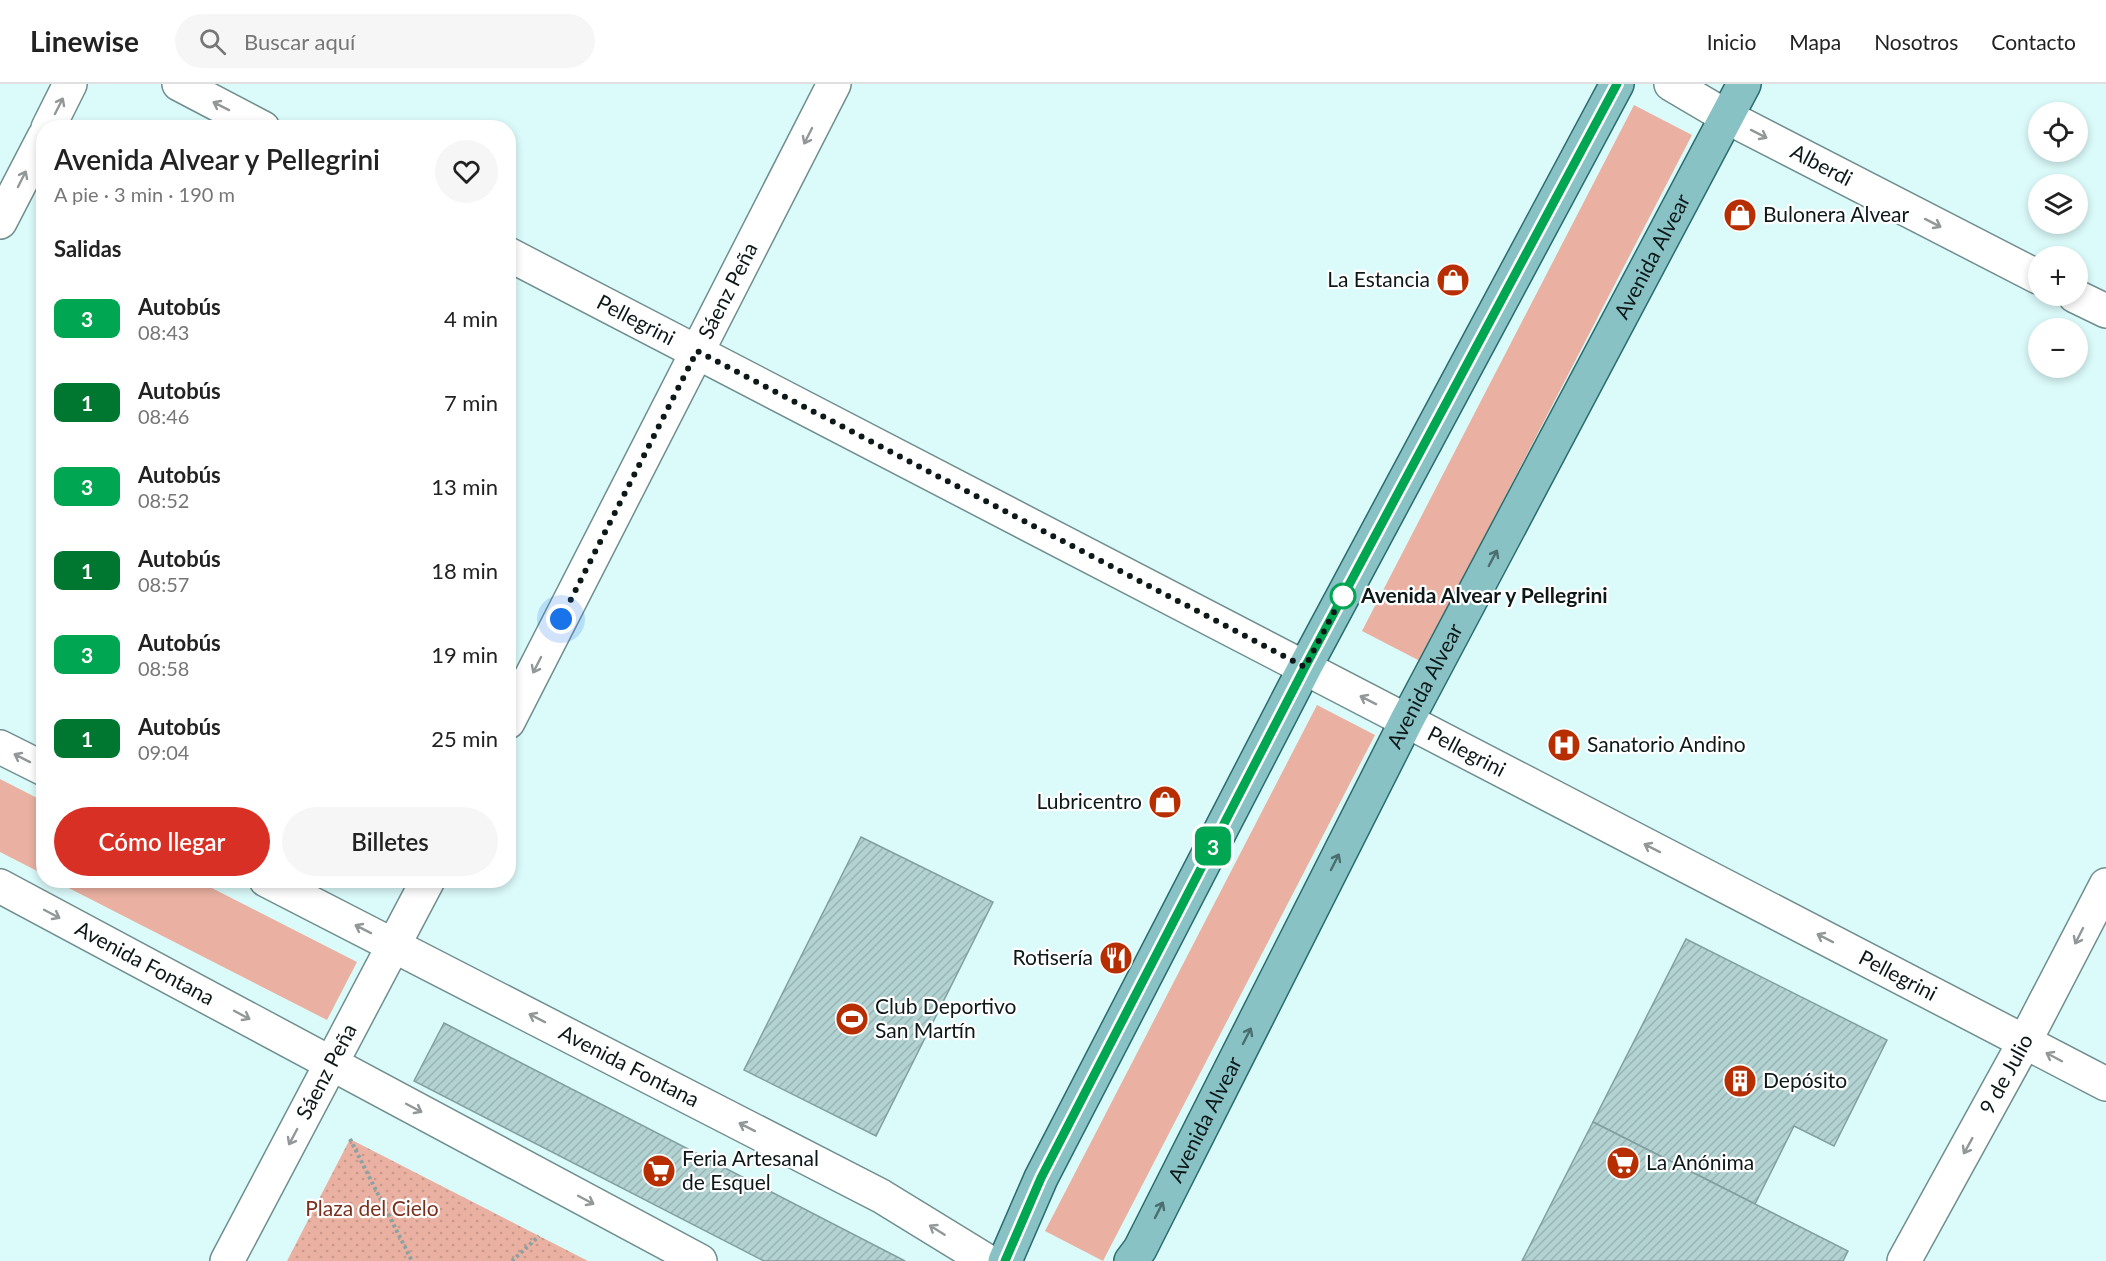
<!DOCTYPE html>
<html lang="es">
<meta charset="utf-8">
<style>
body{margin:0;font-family:Lato,sans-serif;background:#f6f6f6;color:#222;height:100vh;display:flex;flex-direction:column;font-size:22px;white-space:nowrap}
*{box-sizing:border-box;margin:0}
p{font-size:20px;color:#767676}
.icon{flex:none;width:33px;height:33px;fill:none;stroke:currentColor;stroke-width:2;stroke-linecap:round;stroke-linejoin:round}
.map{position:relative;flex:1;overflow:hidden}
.panel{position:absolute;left:36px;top:36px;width:480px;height:768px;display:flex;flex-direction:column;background:#fff;border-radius:24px;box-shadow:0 3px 9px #0003}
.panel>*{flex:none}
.badge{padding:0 12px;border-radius:9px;font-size:21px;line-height:39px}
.fabs{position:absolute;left:2028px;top:18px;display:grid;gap:12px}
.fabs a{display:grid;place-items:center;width:60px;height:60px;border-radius:50%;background:#fff;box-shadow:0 3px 9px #0003;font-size:30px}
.you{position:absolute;width:30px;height:30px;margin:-15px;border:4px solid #fff;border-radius:50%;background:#1a73e8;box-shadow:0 0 0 9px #1a73e833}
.map>.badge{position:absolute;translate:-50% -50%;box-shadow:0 0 0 3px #fff}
h2{padding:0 18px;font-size:22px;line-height:54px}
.round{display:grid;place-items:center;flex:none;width:63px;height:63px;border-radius:32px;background:#f6f6f6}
.overview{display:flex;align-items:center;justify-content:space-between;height:102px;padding:0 18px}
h1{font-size:28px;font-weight:600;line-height:45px}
.cta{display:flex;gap:12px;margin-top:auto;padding:12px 18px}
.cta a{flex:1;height:69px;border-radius:36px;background:#d93025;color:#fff;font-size:24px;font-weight:600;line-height:69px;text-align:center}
.cta a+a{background:#f6f6f6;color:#222}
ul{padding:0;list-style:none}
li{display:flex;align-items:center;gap:18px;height:84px;padding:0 18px}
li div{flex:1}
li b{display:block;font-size:22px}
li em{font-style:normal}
li .badge{min-width:66px;font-weight:700;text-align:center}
header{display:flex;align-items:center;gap:36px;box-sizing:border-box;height:84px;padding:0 30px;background:#fff;border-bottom:2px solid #e0e0e0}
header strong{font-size:28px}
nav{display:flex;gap:33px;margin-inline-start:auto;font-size:21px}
.search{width:420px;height:54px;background:#f6f6f6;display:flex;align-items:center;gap:15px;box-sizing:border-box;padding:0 21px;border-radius:33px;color:#767676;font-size:22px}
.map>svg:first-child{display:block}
</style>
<header>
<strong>Linewise</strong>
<div class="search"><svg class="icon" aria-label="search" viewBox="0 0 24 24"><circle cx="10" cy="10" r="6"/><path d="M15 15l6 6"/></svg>Buscar aquí</div>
<nav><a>Inicio</a><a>Mapa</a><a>Nosotros</a><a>Contacto</a></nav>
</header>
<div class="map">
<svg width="2106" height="1177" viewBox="0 0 2106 1177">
<defs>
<pattern id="park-dots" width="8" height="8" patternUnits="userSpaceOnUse" patternTransform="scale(1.5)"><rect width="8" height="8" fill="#eab1a2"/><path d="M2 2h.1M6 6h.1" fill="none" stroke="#c8988b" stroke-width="1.8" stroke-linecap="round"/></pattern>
<pattern id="building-hatch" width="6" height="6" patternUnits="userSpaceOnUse" patternTransform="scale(1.5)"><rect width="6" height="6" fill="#b3d2d2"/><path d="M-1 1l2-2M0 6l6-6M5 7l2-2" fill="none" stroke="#99b4b4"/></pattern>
</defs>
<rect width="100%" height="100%" fill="#dbfafa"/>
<g fill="#eab1a2">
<polygon points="1634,21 1692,51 1420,577 1362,547"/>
<polygon points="1317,621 1375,651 1103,1177 1045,1147"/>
<polygon points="0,695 43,717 43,790 0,768"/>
<polygon points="55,797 198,797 357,878 327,936"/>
</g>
<polygon fill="url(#park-dots)" points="350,1055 588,1177 287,1177"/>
<g fill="url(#building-hatch)" stroke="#829f9f" stroke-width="1.5">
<polygon points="861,753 993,818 876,1052 744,986"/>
<polygon points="1686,855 1887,956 1834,1062 1794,1042 1755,1120 1593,1038"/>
<polygon points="444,939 905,1177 764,1177 414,997"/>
<polygon points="1593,1038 1848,1167 1843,1177 1522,1177"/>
</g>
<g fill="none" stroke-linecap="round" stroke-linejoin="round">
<g stroke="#718e8e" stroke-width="36">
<g id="minor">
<polyline points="179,0 263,44"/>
<path id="s1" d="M1671 0 1727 33 2038 193"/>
<polyline points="48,44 70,0"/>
<polyline points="0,138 44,53"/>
<path id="s2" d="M508 170 2106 1000"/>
<polyline points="2075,212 2106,227"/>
<path id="s3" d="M508 638 834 0"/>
<polyline points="0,663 44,685"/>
<path id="s4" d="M266 796 881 1112 987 1177"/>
<path id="s5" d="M0 802 700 1177"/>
<path id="s6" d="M227 1177 428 796"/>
<path id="s7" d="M1904 1177 2025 957 2106 801"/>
</g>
</g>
<g stroke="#2a6c6e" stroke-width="36">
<g id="major">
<polyline points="1005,1177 1041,1094 1305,583 1617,0"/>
<path id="s8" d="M1131 1177 1140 1165 1407 636 1744 0"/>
</g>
</g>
<g stroke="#8aa2a2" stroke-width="4" stroke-dasharray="3 3" stroke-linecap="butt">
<polyline points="350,1055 412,1177"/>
<polyline points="512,1177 539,1152"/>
</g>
<use href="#minor" stroke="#fff" stroke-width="33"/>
<use href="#major" stroke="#89c2c4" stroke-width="33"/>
</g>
<defs><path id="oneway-shaft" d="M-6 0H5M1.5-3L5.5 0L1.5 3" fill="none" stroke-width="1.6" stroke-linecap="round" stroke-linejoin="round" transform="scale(1.5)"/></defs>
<g stroke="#929798">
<use href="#oneway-shaft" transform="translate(59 22) rotate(-63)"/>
<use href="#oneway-shaft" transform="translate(221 22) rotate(-153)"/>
<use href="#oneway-shaft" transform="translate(1759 50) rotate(27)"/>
<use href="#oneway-shaft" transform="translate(808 52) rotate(117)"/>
<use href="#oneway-shaft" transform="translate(22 95) rotate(-63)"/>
<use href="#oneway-shaft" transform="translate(1933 139) rotate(27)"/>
<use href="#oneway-shaft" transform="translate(537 581) rotate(117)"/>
<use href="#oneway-shaft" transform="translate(1368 616) rotate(-153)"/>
<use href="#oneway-shaft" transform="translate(22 674) rotate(-153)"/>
<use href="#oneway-shaft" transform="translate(1652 764) rotate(-153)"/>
<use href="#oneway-shaft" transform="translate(52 830) rotate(28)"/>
<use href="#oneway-shaft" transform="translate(363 845) rotate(-153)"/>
<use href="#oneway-shaft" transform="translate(2079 852) rotate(117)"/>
<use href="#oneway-shaft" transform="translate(1825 854) rotate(-153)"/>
<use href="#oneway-shaft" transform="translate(242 931) rotate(28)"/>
<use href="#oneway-shaft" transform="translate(537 934) rotate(-153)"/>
<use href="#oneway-shaft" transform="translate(2054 973) rotate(-152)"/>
<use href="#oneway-shaft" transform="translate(414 1024) rotate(28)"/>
<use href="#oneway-shaft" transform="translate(747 1043) rotate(-153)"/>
<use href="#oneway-shaft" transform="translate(293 1053) rotate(118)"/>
<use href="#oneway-shaft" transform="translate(1968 1062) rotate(119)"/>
<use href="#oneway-shaft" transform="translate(586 1116) rotate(28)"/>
<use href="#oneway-shaft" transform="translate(937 1146) rotate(-148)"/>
</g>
<g stroke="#4b6d6e">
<use href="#oneway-shaft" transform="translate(1493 474) rotate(-62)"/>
<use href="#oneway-shaft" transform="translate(1335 778) rotate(-63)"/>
<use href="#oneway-shaft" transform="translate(1247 952) rotate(-63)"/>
<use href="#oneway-shaft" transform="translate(1159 1126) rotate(-63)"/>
</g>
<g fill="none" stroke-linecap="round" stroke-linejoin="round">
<g stroke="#fff" stroke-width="14">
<polyline id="line" points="1005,1177 1041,1094 1305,583 1617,0"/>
</g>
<use href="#line" stroke="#00a651" stroke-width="9"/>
<polyline stroke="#0d1819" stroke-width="6" stroke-dasharray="0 10.8" points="561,535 697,267 1305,583 1344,509 1343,512"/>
</g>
<defs>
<g id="shop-disc" transform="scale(1.725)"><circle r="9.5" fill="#b72e01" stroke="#fff"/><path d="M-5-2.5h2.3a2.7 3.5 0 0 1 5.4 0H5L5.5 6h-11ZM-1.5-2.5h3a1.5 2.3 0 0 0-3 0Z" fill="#fff"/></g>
<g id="hospital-disc" transform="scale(1.725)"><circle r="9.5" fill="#b72e01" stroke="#fff"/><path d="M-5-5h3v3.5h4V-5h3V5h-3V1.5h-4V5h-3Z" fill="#fff"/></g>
<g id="restaurant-disc" transform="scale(1.725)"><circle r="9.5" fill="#b72e01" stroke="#fff"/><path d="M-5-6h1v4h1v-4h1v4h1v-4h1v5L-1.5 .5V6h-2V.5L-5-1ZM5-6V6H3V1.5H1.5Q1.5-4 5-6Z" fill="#fff"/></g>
<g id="stadium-disc" transform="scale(1.725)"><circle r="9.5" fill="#b72e01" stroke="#fff"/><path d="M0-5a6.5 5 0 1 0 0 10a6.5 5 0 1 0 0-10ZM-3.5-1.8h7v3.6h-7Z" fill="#fff"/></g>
<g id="building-disc" transform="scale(1.725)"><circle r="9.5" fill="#b72e01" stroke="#fff"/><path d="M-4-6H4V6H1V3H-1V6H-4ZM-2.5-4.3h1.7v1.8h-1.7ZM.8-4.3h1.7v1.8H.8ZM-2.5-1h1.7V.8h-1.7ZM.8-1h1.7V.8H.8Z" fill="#fff"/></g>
<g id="supermarket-disc" transform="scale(1.725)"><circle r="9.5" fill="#b72e01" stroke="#fff"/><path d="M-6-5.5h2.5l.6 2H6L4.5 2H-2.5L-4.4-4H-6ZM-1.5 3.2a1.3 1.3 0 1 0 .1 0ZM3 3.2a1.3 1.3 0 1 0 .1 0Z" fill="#fff"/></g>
</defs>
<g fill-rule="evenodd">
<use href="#shop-disc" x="1740" y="131"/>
<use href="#shop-disc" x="1453" y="196"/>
<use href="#hospital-disc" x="1564" y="661"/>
<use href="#shop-disc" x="1165" y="718"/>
<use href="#restaurant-disc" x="1116" y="874"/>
<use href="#stadium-disc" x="852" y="935"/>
<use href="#building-disc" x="1740" y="997"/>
<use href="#supermarket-disc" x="1623" y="1079"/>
<use href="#supermarket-disc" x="659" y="1087"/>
</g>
<circle fill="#fff" stroke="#00a651" stroke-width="3" cx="1343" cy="512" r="12"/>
<g text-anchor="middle" stroke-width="4.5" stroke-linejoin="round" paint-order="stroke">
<g font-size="21" fill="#0d1819" stroke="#fff">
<text dy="7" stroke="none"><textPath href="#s1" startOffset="171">Alberdi</textPath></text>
<text dy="7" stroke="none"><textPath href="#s8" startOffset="1132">Avenida Alvear</textPath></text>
<text dy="7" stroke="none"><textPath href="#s3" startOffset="484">Sáenz Peña</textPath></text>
<text dy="7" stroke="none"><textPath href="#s2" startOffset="144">Pellegrini</textPath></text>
<text dy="7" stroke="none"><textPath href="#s8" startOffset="646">Avenida Alvear</textPath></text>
<text dy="7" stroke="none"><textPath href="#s2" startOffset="1080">Pellegrini</textPath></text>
<text dy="7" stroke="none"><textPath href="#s5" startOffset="164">Avenida Fontana</textPath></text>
<text dy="7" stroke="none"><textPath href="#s2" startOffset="1566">Pellegrini</textPath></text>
<text dy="7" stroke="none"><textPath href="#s4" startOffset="408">Avenida Fontana</textPath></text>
<text dy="7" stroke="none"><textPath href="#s6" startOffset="214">Sáenz Peña</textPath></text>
<text dy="7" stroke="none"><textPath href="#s7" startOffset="213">9 de Julio</textPath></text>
<text dy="7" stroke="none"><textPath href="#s8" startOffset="160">Avenida Alvear</textPath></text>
</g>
<g font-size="21" fill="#0d1819" stroke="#fff" text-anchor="start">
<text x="1763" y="138">Bulonera Alvear</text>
<text x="1430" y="203" text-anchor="end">La Estancia</text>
<text x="1587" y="668">Sanatorio Andino</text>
<text x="1142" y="725" text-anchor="end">Lubricentro</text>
<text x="1093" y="881" text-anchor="end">Rotisería</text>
<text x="875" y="930">Club Deportivo<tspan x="875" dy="24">San Martín</tspan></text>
<text x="1763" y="1004">Depósito</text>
<text x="682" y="1082">Feria Artesanal<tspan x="682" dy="24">de Esquel</tspan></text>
<text x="1646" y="1086">La Anónima</text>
</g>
<g font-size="21" font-weight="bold" fill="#0d1819" stroke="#fff" text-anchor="start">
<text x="1361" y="519">Avenida Alvear y Pellegrini</text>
</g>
<g font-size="21" fill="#79311f" stroke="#fff">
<text x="372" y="1132">Plaza del Cielo</text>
</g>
</g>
</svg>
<div class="fabs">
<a><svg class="icon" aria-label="locate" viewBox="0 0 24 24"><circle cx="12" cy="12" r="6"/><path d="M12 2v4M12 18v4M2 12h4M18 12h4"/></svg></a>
<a><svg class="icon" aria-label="layers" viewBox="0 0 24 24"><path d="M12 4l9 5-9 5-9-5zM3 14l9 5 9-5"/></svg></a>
<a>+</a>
<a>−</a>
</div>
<div class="you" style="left:561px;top:535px"></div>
<b class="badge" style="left:1213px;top:762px;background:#00a651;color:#fff">3</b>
<section class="panel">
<div class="overview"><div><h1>Avenida Alvear y Pellegrini</h1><p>A pie · 3 min · 190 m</p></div><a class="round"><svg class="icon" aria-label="heart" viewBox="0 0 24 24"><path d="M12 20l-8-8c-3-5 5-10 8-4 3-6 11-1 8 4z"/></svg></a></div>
<h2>Salidas</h2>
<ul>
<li><span class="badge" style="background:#00a651;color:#fff">3</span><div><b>Autobús</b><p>08:43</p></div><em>4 min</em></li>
<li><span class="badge" style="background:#007731;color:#fff">1</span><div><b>Autobús</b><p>08:46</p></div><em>7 min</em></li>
<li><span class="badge" style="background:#00a651;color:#fff">3</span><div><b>Autobús</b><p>08:52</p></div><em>13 min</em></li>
<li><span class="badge" style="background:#007731;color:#fff">1</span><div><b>Autobús</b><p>08:57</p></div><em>18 min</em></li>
<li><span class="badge" style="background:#00a651;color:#fff">3</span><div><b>Autobús</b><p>08:58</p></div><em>19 min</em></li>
<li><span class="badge" style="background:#007731;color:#fff">1</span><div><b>Autobús</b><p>09:04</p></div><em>25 min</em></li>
</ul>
<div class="cta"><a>Cómo llegar</a><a>Billetes</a></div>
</section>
</div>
